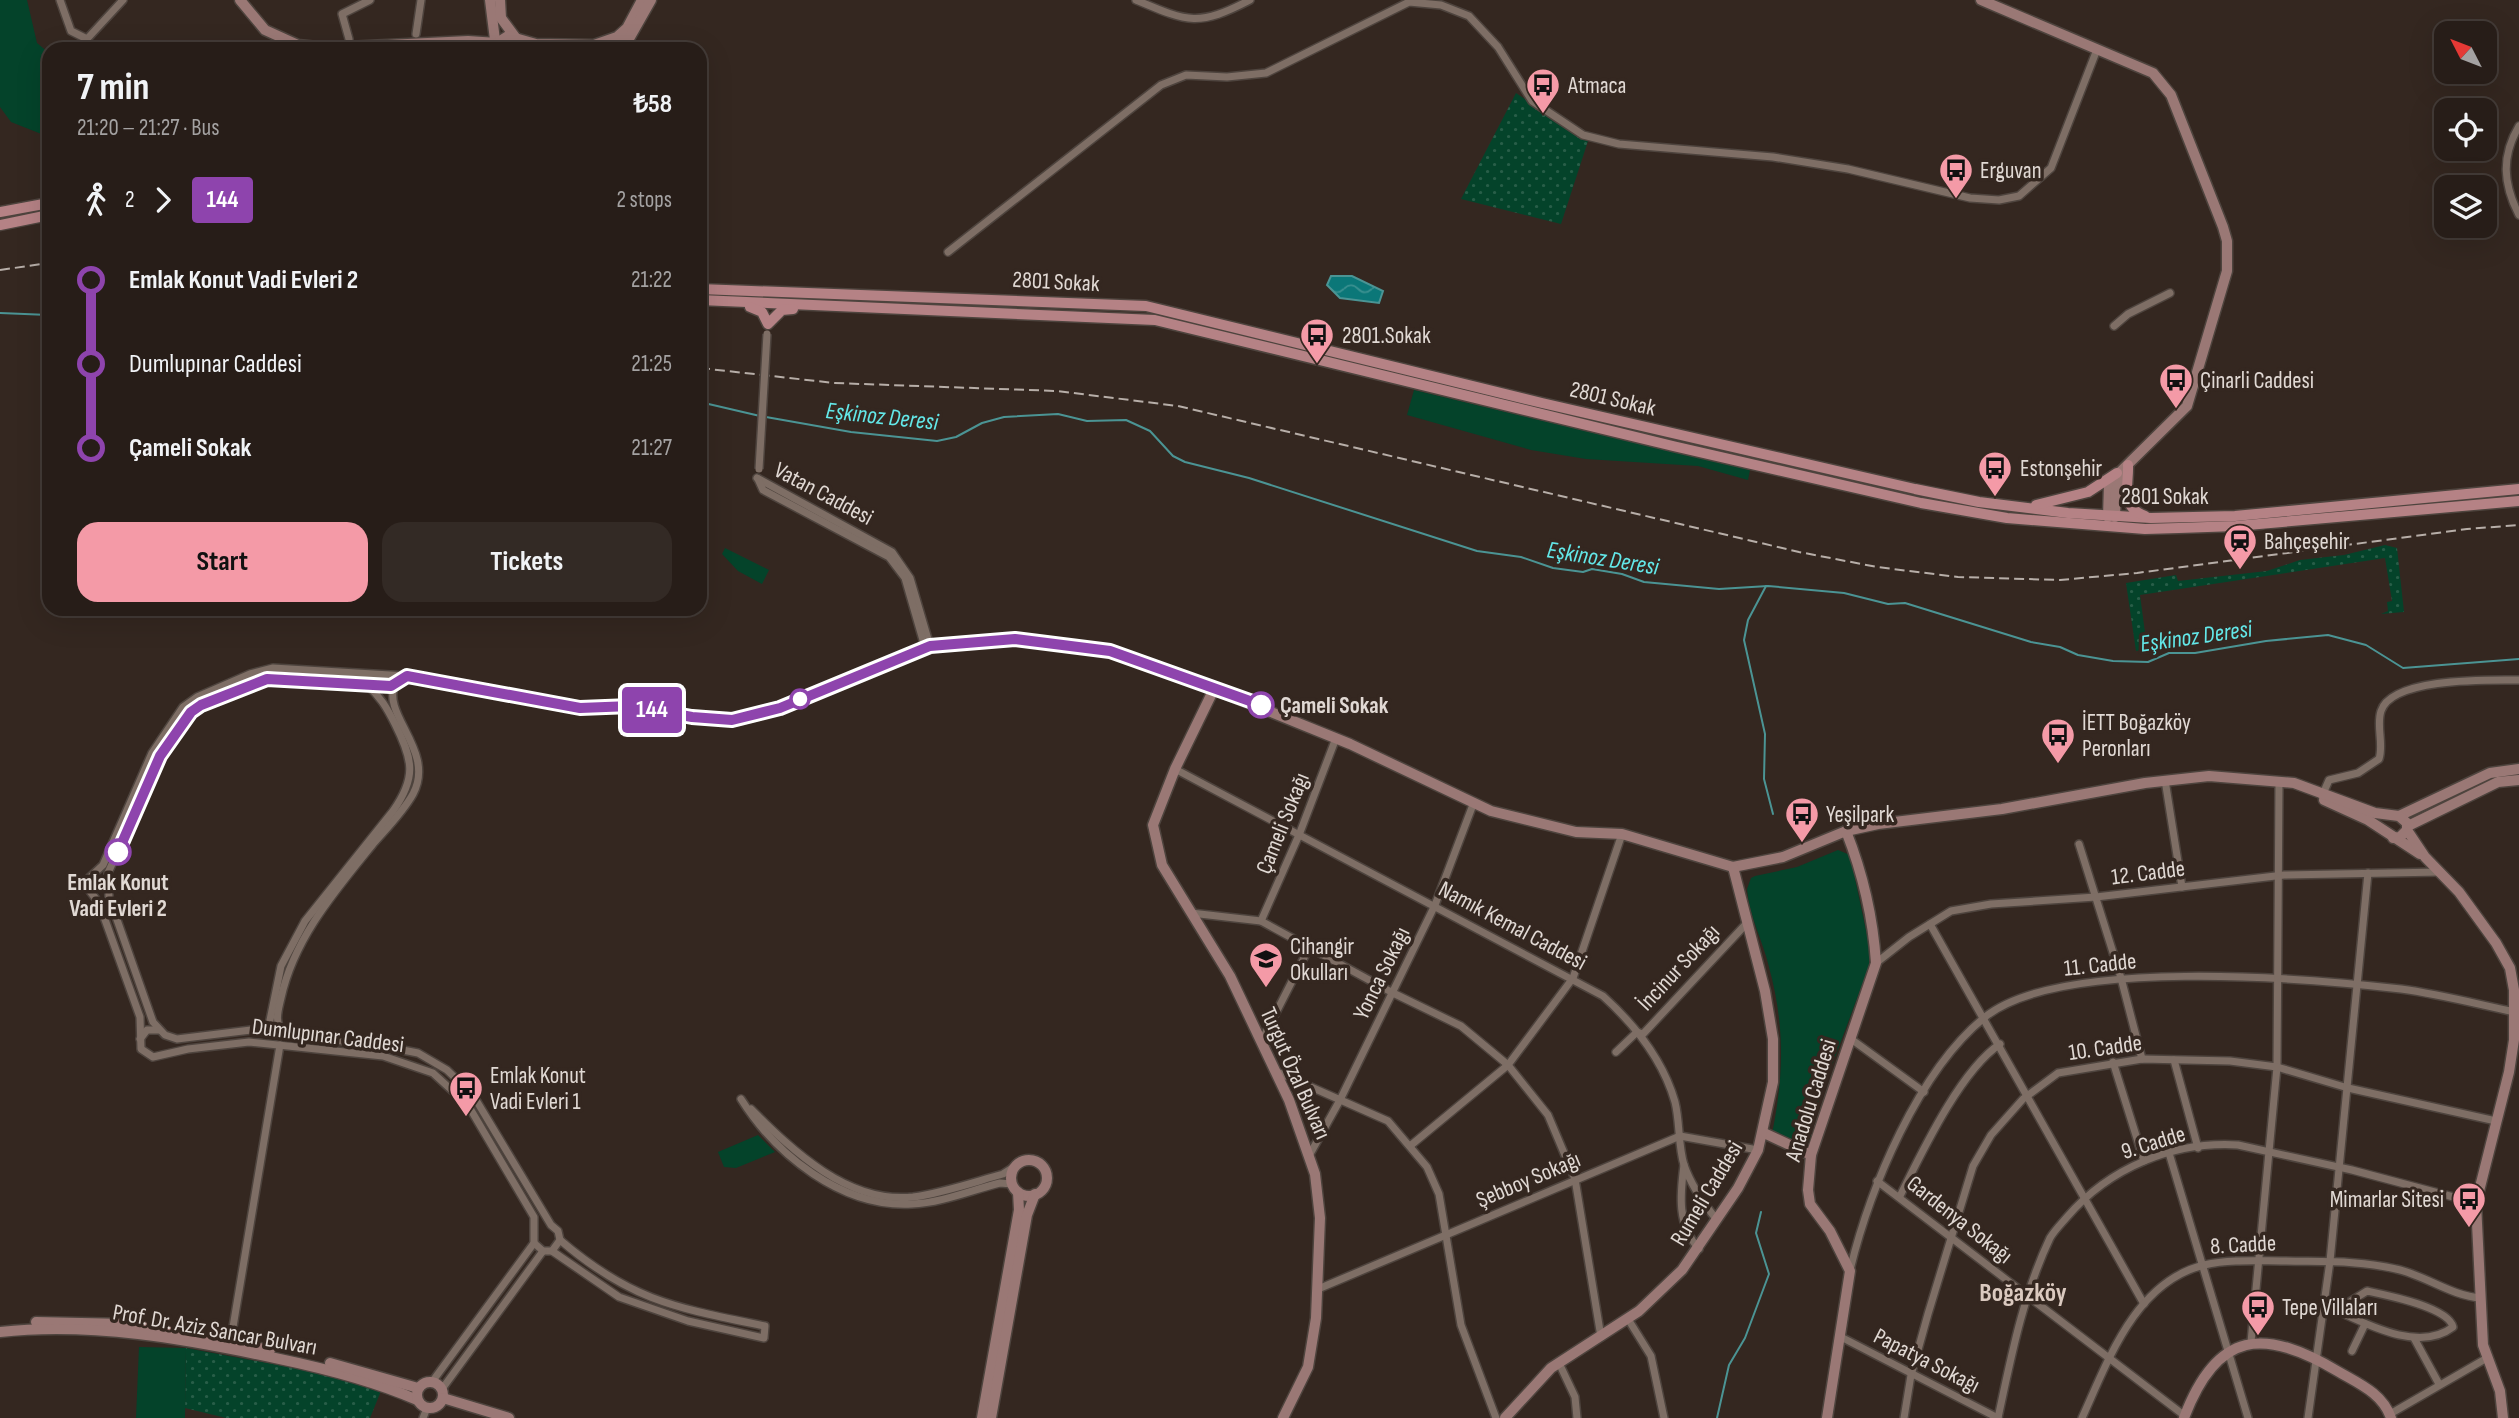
<!DOCTYPE html>
<meta charset="utf-8">
<style>
body{margin:0;font-family:"Sofia Sans Condensed",sans-serif;background:#332a25;color:#f1f3f6;height:100vh;display:flex;flex-direction:column;font-size:26px;white-space:nowrap}
*{box-sizing:border-box;margin:0}
p{font-size:23px;color:#a4a2a2}
.icon{flex:none;width:38px;height:38px;fill:none;stroke:currentColor;stroke-width:2;stroke-linecap:round;stroke-linejoin:round}
.map{position:relative;flex:1;overflow:hidden}
.side{position:absolute;left:42px;top:42px;width:665px;height:574px;display:flex;flex-direction:column;background:#271d18;border-radius:21px;box-shadow:0 7px 28px #0002,0 0 0 2px #433b37}
.side>*{flex:none}
.badge{padding:0 14px;border-radius:5px;font-size:24px;line-height:46px}
.needle{width:46px;rotate:312deg}
.buttons{position:absolute;left:2434px;top:21px;display:grid;gap:14px}
.buttons a{display:grid;place-items:center;width:63px;height:63px;border-radius:14px;background:#271d18;box-shadow:0 7px 28px #0002,0 0 0 2px #433b37;font-size:35px}
.map>.badge{position:absolute;translate:-50% -50%;box-shadow:0 0 0 4px #fff}
.legs{display:flex;align-items:center;gap:10px;height:77px;padding:0 35px;font-size:23px}
.legs p{margin-inline-start:auto}
.headline{display:flex;align-items:center;justify-content:space-between;height:119px;padding:0 35px}
h1{font-size:38px;font-weight:700;line-height:52px}
.button{display:flex;gap:14px;margin-top:auto;padding:14px 35px}
.button a{flex:1;height:80px;border-radius:21px;background:#f49aa7;color:#111;font-size:28px;font-weight:700;line-height:80px;text-align:center}
.button a+a{background:#332a25;color:#f1f3f6}
ul{padding:0 35px;list-style:none}
li{display:flex;align-items:center;gap:24px;height:84px;font-size:26px}
li i{display:grid;place-items:center;width:10px;height:100%;margin:0 9px;background:currentColor}
li i::after{content:'';width:18px;height:18px;margin:-9px;border:5px solid;border-radius:50%;background:#271d18}
li p{margin-inline-start:auto}
li:first-child i{background:linear-gradient(#0000 50%,currentColor 0)}
li:last-child i{background:linear-gradient(currentColor 50%,#0000 0)}
.map>svg:first-child{display:block}
</style>
<div class="map">
<svg width="2519" height="1418" viewBox="0 0 2519 1418">
<defs>
<pattern id="grass-dots" width="8" height="8" patternUnits="userSpaceOnUse" patternTransform="scale(1.75)"><rect width="8" height="8" fill="#04432a"/><path d="M2 2h.1M6 6h.1" fill="none" stroke="#285e48" stroke-width="1.8" stroke-linecap="round"/></pattern>
<pattern id="water-waves" width="16" height="10" patternUnits="userSpaceOnUse" patternTransform="scale(1.75)"><rect width="16" height="10" fill="#0b7778"/><path d="M0 5q4-4 8 0t8 0" fill="none" stroke="#3a9090"/></pattern>
</defs>
<rect width="100%" height="100%" fill="#342720"/>
<g fill="url(#grass-dots)">
<polygon points="1516,93 1588,141 1561,224 1461,199"/>
<polygon points="2385,545 2397,548 2404,612 2381,614 2388,611 2387,602 2392,601 2385,558 2140,595 2146,640 2151,639 2152,645 2160,644 2161,647 2136,651 2126,583 2176,575 2178,581 2267,571 2300,560 2344,555"/>
<polygon points="186,1348 310,1371 381,1391 370,1418 226,1418 185,1408"/>
</g>
<g fill="#04432a">
<polygon points="0,0 27,0 37,43 49,53 49,137 11,122 0,107"/>
<polygon points="1414,390 1750,470 1748,480 1698,466 1586,459 1531,450 1407,415"/>
<polygon points="725,548 769,570 762,584 738,571 722,554"/>
<path d="M1838 850 1850 855 1870 949 1869 966 1817 1106 1808 1149 1772 1134C1784 1075 1785 1026 1769 967 1763 941 1749 916 1747 889L1751 878 1755 876 1797 867Z"/>
<polygon points="758,1135 775,1152 736,1168 724,1167 718,1152"/>
<polygon points="139,1347 186,1348 185,1418 136,1418"/>
</g>
<polygon fill="url(#water-waves)" stroke="#4b9494" stroke-width="2" points="1331,276 1352,276 1383,291 1379,303 1340,298 1327,285"/>
<g fill="none" stroke-linecap="round" stroke-linejoin="round">
<g stroke="#4b9494" stroke-width="2">
<polyline points="0,313 49,315"/>
<polyline points="700,402 760,416"/>
<polyline points="766,417 851,432 937,441 956,437 982,423 1004,417 1058,414 1087,421 1126,420 1150,431 1173,456 1185,462 1249,478 1477,551 1521,557 1553,568 1583,572 1592,569 1622,574 1644,582 1719,589 1768,586 1844,593 1888,604 1905,603 2031,642 2060,647 2078,655 2113,661 2148,662 2169,653 2195,653 2266,641 2328,635 2366,645 2403,668 2519,659"/>
<polyline points="1766,586 1748,620 1744,640 1765,734 1764,779 1773,814"/>
<polyline points="1717,1418 1729,1365 1745,1338 1769,1274 1756,1233 1761,1212"/>
</g>
<g stroke="#4e443e" stroke-width="10">
<g id="street">
<polyline points="60,0 71,31 87,39 123,0"/>
<path d="M1136 0C1188 22 1198 27 1250 0"/>
<polyline points="416,34 421,0"/>
<polyline points="349,39 342,14 370,0"/>
<path d="M2519 126C2501 156 2503 184 2519 215"/>
<polyline points="948,252 1161,85 1186,75 1227,77 1266,73 1409,2 1441,5 1469,16 1498,47 1532,101 1583,135 1619,144 1773,157 1848,169 1970,198 1999,200 2019,196 2051,168 2096,52"/>
<polyline points="2114,326 2128,314 2170,293"/>
<polyline points="757,478 892,552 910,578 930,646"/>
<polyline points="758,479 763,490 889,557 905,578 925,647"/>
<polyline points="407,676 391,686 267,679 201,705 191,712 160,756 108,873 109,897 153,1022 165,1035 177,1039 251,1030 377,1045 418,1053 447,1070 473,1095 551,1225 558,1231 560,1240 552,1251 543,1251 534,1243"/>
<path d="M1175 769 1603 996C1635 1025 1663 1060 1675 1102 1680 1122 1678 1145 1684 1165 1691 1185 1704 1204 1717 1220"/>
<polyline points="2165,780 2182,887"/>
<path d="M2322 796 2329 780 2358 773 2379 759C2384 744 2376 726 2381 711 2392 677 2490 680 2519 680"/>
<polyline points="2079,844 2121,978 2142,1059"/>
<polyline points="1191,913 1261,921 1393,993 1461,1026 1508,1065 1548,1115 1575,1179 1601,1337"/>
<polyline points="1261,921 1299,835 1336,738"/>
<polyline points="1930,924 2144,1304"/>
<polyline points="1876,963 1909,937 1951,911 1991,904 2096,897 2284,875 2440,872"/>
<path d="M260 1030 269 1025 281 966 305 921 393 811C417 777 413 760 395 724 387 708 380 696 366 684"/>
<path d="M283 1033C274 1022 278 1011 281 998 294 938 335 891 373 844 387 828 403 812 413 794 436 751 381 715 395 684"/>
<polyline points="140,1039 147,1030 159,1030"/>
<polyline points="1851,1039 1924,1092"/>
<polyline points="1261,1042 1310,946"/>
<polyline points="1616,1052 1637,1032 1643,1034 1747,923"/>
<polyline points="2174,1060 2198,1148"/>
<polyline points="2113,1062 2144,1161"/>
<polyline points="1277,1072 1388,1121 1427,1167 1439,1194 1461,1325 1496,1418"/>
<path d="M741 1099C776 1155 842 1208 912 1204 941 1203 972 1190 1000 1183L1012 1184"/>
<path d="M751 1109C793 1151 848 1204 913 1197 943 1193 974 1182 1003 1174L1014 1167"/>
<polyline points="1410,1146 1508,1065 1573,978 1622,834"/>
<polyline points="2169,1153 2248,1418"/>
<polyline points="1310,1154 1340,1100 1435,905 1474,802"/>
<path d="M1684 1165C1680 1195 1677 1225 1699 1249"/>
<polyline points="1877,1181 2185,1416"/>
<path d="M1900 1196C1922 1152 1960 1071 2000 1044"/>
<path d="M552 1251 619 1297 688 1321 764 1338 765 1326C677 1308 631 1301 560 1240"/>
<path d="M1850 1270C1870 1188 1918 1071 1985 1017 2060 957 2305 978 2401 989 2439 994 2477 1004 2515 1012"/>
<polyline points="1318,1289 1680,1136 1758,1150"/>
<path d="M2367 1291C2386 1295 2448 1307 2453 1327 2422 1351 2374 1328 2342 1313L2351 1301Z"/>
<polyline points="1628,1319 1651,1356 1664,1418"/>
<polyline points="1839,1336 1998,1418"/>
<polyline points="2414,1338 2439,1384"/>
<polyline points="2251,1342 2277,1067 2279,783"/>
<polyline points="230,1345 280,1045"/>
<polyline points="2352,1351 2365,1324"/>
<polyline points="1559,1363 1575,1397 1577,1418"/>
<polyline points="432,1382 534,1243 534,1217 468,1105 433,1073 383,1056 249,1042 188,1049 153,1057 141,1049 140,1017 99,903 86,886 88,879 103,865 152,753 183,707 197,697 250,674 273,668 407,676 580,708 631,706 732,720 780,708 930,646 1015,639 1109,651 1214,689"/>
<polyline points="442,1389 543,1251"/>
<polyline points="2390,1414 2487,1358"/>
<polyline points="423,1418 427,1408"/>
<polyline points="1904,1418 1911,1375 1928,1314 1973,1166 1991,1135 2023,1099 2058,1073 2142,1059 2230,1061 2277,1067 2348,1088 2496,1121"/>
<path d="M1998 1418C2011 1357 2023 1295 2050 1238 2054 1231 2061 1224 2067 1217 2109 1168 2173 1141 2238 1145L2352 1170 2476 1203"/>
<path d="M2082 1418C2108 1361 2135 1282 2204 1265 2230 1259 2258 1261 2284 1261 2321 1262 2359 1260 2396 1269 2425 1275 2451 1296 2481 1298"/>
<polyline points="2308,1418 2330,1261 2368,873"/>
</g>
</g>
<g stroke="#4e443e" stroke-width="13">
<g id="secondary">
<polyline points="240,0 265,30 298,45 327,48 468,41 497,43"/>
<polyline points="490,0 496,48"/>
<polyline points="500,0 501,18 524,49"/>
<polyline points="1981,0 2153,73 2171,95 2223,227 2227,241 2227,271 2187,406 2109,483 2108,517"/>
<polyline points="497,43 508,36 536,44 594,45 617,37 627,28 642,0"/>
<polyline points="616,49 630,37 651,0"/>
<polyline points="2115,517 2116,491 2123,472"/>
<polyline points="2324,800 2368,820 2420,854"/>
<polyline points="2399,816 2490,773 2519,769"/>
<polyline points="2408,826 2498,782 2519,780"/>
<polyline points="2407,830 2425,857 2459,892 2496,943 2510,968 2514,990 2514,1040 2509,1072 2476,1203 2483,1345 2500,1391 2503,1418"/>
<polyline points="1764,1133 1811,1155"/>
<circle cx="1029" cy="1178" r="18"/>
<polyline points="36,1322 126,1324 270,1350"/>
<path d="M0 1332C92 1322 185 1339 275 1358 323 1368 372 1380 417 1400"/>
<polyline points="330,1363 418,1388"/>
<circle cx="430" cy="1395" r="13"/>
<polyline points="443,1398 509,1418"/>
<polyline points="982,1418 1019,1210 1018,1192"/>
<polyline points="991,1418 1027,1215 1035,1194"/>
<polyline points="1283,1418 1308,1367 1316,1318 1320,1218 1315,1174 1289,1100 1230,976 1162,865 1153,825 1175,769 1214,689 1350,744 1491,811 1576,832 1622,834 1733,867 1783,857 1846,831 1878,824 2002,809 2145,783 2209,776 2294,783 2375,813 2399,816 2407,823 2407,830 2400,837 2393,838"/>
<polyline points="1505,1418 1551,1368 1639,1311 1682,1270 1738,1188 1758,1150 1773,1082 1773,1039 1765,991 1733,867"/>
<path d="M1827 1418 1850 1271 1830 1231 1810 1204 1808 1190 1811 1155 1876 963C1873 917 1863 874 1846 831"/>
<path d="M2184 1418C2217 1330 2264 1327 2339 1372 2360 1384 2383 1394 2391 1418"/>
</g>
</g>
<g stroke="#4e443e" stroke-width="13">
<g id="primary">
<polyline points="0,212 49,203"/>
<polyline points="0,225 49,215"/>
<polyline points="700,289 1146,306 1542,403 1915,489 1979,502 2068,513 2151,518 2235,516 2519,489"/>
<polyline points="700,300 1155,320 1673,446 1921,503 2007,518 2145,529 2179,528 2236,526 2519,501"/>
<polyline points="750,307 762,312 768,324 782,310 793,309"/>
<path d="M2128 465C2129 486 2119 506 2145 516"/>
<polyline points="2036,505 2088,492 2117,473"/>
</g>
</g>
<use href="#street" stroke="#7e6e65" stroke-width="7"/>
<use href="#secondary" stroke="#9a7875" stroke-width="10"/>
<use href="#primary" stroke="#b58285" stroke-width="10"/>
<g stroke="#b7aea8" stroke-width="2" stroke-dasharray="10 5" stroke-linecap="butt">
<polyline points="0,270 49,263"/>
<polyline points="700,368 834,383 1057,391 1178,406 1799,552 1877,567 1958,577 2060,580 2137,573 2467,529 2519,525"/>
</g>
<g stroke="#4e443e" stroke-width="10" stroke-linecap="butt">
<polyline id="street-bridge" points="759,469 767,334"/>
</g>
<use href="#street-bridge" stroke="#7e6e65" stroke-width="7"/>
</g>
<g fill="none" stroke-linecap="round" stroke-linejoin="round">
<g stroke="#fff" stroke-width="16">
<polyline id="line-1" points="118,852 160,756 191,712 201,705 267,679 391,686 407,676 580,708 631,706 692,717 732,720 780,708 930,646 1015,639 1110,651 1261,705"/>
</g>
<use href="#line-1" stroke="#8e44ad" stroke-width="10"/>
</g>
<defs>
<g id="bus-pin" transform="scale(1.75)"><path d="M0 17L-7.5 6A9.5 9.5 0 1 1 7.5 6Z" fill="#f49aa7" stroke="#342720"/><path d="M-5-6H5V4H4V6H2V4H-2V6H-4V4H-5ZM-3.5-4V0h7V-4ZM-3.5 1.2v1.5H-2V1.2ZM2 1.2v1.5H3.5V1.2Z" fill="#111"/></g>
<g id="station-pin" transform="scale(1.75)"><path d="M0 17L-7.5 6A9.5 9.5 0 1 1 7.5 6Z" fill="#f49aa7" stroke="#342720"/><path d="M-3-6H3Q5-6 5-4V2Q5 4 3 4L4.5 6H3L1.5 4h-3L-3 6H-4.5L-3 4Q-5 4-5 2V-4Q-5-6-3-6ZM-3.5-4v3h7v-3ZM-3.5 1v1.5H-2V1ZM2 1v1.5H3.5V1Z" fill="#111"/></g>
<g id="school-pin" transform="scale(1.75)"><path d="M0 17L-7.5 6A9.5 9.5 0 1 1 7.5 6Z" fill="#f49aa7" stroke="#342720"/><path d="M0-5L7-2L0 1L-7-2ZM-4 1L0 2.5L4 1V4Q0 6-4 4Z" fill="#111"/></g>
</defs>
<g fill-rule="evenodd">
<use href="#bus-pin" x="1543" y="85"/>
<use href="#bus-pin" x="1956" y="170"/>
<use href="#bus-pin" x="1317" y="335"/>
<use href="#bus-pin" x="2176" y="380"/>
<use href="#bus-pin" x="1995" y="468"/>
<use href="#station-pin" x="2240" y="541"/>
<use href="#bus-pin" x="2058" y="735"/>
<use href="#bus-pin" x="1802" y="814"/>
<use href="#school-pin" x="1266" y="959"/>
<use href="#bus-pin" x="466" y="1088"/>
<use href="#bus-pin" x="2469" y="1199"/>
<use href="#bus-pin" x="2258" y="1307"/>
</g>
<g fill="#fff" stroke="#8e44ad" stroke-width="3.5">
<circle cx="800" cy="699" r="9"/>
<circle cx="1261" cy="705" r="12"/>
<circle cx="118" cy="852" r="12"/>
</g>
<g text-anchor="middle" stroke-width="7" stroke-linejoin="round" paint-order="stroke">
<g font-size="23" fill="#e1d9d4" stroke="#342720" text-anchor="start">
<text x="1568" y="93">Atmaca</text>
<text x="1980" y="178">Erguvan</text>
<text x="1342" y="343">2801.Sokak</text>
<text x="2200" y="388">Çinarli Caddesi</text>
<text x="2020" y="476">Estonşehir</text>
<text x="2264" y="549">Bahçeşehir</text>
<text x="2082" y="730">İETT Boğazköy<tspan x="2082" dy="26">Peronları</tspan></text>
<text x="1826" y="822">Yeşilpark</text>
<text x="1290" y="954">Cihangir<tspan x="1290" dy="26">Okulları</tspan></text>
<text x="490" y="1083">Emlak Konut<tspan x="490" dy="26">Vadi Evleri 1</tspan></text>
<text x="2444" y="1207" text-anchor="end">Mimarlar Sitesi</text>
<text x="2282" y="1315">Tepe Villaları</text>
</g>
<g font-size="23" fill="#e1d9d4" stroke="#342720">
<text transform="translate(1056 281) rotate(3)" y="8">2801 Sokak</text>
<text transform="translate(1613 398) rotate(13)" y="8">2801 Sokak</text>
<text transform="translate(824 493) rotate(28)" y="8">Vatan Caddesi</text>
<text x="2165" y="504">2801 Sokak</text>
<text transform="translate(1282 823) rotate(-68)" y="8">Çameli Sokağı</text>
<text transform="translate(2148 872) rotate(-7)" y="8">12. Cadde</text>
<text transform="translate(1513 925) rotate(28)" y="8">Namık Kemal Caddesi</text>
<text transform="translate(2100 964) rotate(-6)" y="8">11. Cadde</text>
<text transform="translate(1678 967) rotate(-47)" y="8">İncinur Sokağı</text>
<text transform="translate(1381 973) rotate(-64)" y="8">Yonca Sokağı</text>
<text transform="translate(328 1035) rotate(7)" y="8">Dumlupınar Caddesi</text>
<text transform="translate(2105 1047) rotate(-8)" y="8">10. Cadde</text>
<text transform="translate(1296 1073) rotate(66)" y="8">Turgut Özal Bulvarı</text>
<text transform="translate(1810 1100) rotate(-73)" y="8">Anadolu Caddesi</text>
<text transform="translate(2153 1142) rotate(-17)" y="8">9. Cadde</text>
<text transform="translate(1528 1179) rotate(-23)" y="8">Şebboy Sokağı</text>
<text transform="translate(1706 1193) rotate(-59)" y="8">Rumeli Caddesi</text>
<text transform="translate(1960 1219) rotate(38)" y="8">Gardenya Sokağı</text>
<text transform="translate(2243 1244) rotate(-3)" y="8">8. Cadde</text>
<text transform="translate(215 1329) rotate(10)" y="8">Prof. Dr. Aziz Sancar Bulvarı</text>
<text transform="translate(1927 1360) rotate(27)" y="8">Papatya Sokağı</text>
</g>
<g font-size="23" font-weight="bold" fill="#e1d9d4" stroke="#342720" text-anchor="start">
<text x="1280" y="713">Çameli Sokak</text>
<text x="118" y="890" text-anchor="middle">Emlak Konut<tspan x="118" dy="26">Vadi Evleri 2</tspan></text>
</g>
<g font-size="24" font-style="italic" fill="#63e8e9" stroke="#342720">
<text transform="translate(882 416) rotate(6)" y="8">Eşkinoz Deresi</text>
<text transform="translate(1603 558) rotate(9)" y="8">Eşkinoz Deresi</text>
<text transform="translate(2196 636) rotate(-8)" y="8">Eşkinoz Deresi</text>
</g>
<g font-size="26" font-weight="bold" fill="#dac9bf" stroke="#342720">
<text x="2023" y="1301">Boğazköy</text>
</g>
</g>
</svg>
<div class="buttons">
<a><svg class="needle" viewBox="-14 -14 28 28"><path d="M0-13l5 13h-10z" fill="#e53935"/><path d="M0 13l5-13h-10z" fill="#a4a2a2"/></svg></a>
<a><svg class="icon" aria-label="locate" viewBox="0 0 24 24"><circle cx="12" cy="12" r="6"/><path d="M12 2v4M12 18v4M2 12h4M18 12h4"/></svg></a>
<a><svg class="icon" aria-label="layers" viewBox="0 0 24 24"><path d="M12 4l9 5-9 5-9-5zM3 14l9 5 9-5"/></svg></a>
</div>
<b class="badge" style="left:652px;top:710px;background:#8e44ad;color:#fff">144</b>
<section class="side">
<div class="headline"><div><h1>7 min</h1><p>21:20 – 21:27 · Bus</p></div><b>₺58</b></div>
<div class="legs"><svg class="icon" aria-label="walk" viewBox="0 0 24 24"><circle cx="13" cy="4" r="2"/><path d="M13 8l-2 6 4 7M11 14l-3 7M7 12l3-4h3l4 4"/></svg>2<svg class="icon" aria-label="forward" viewBox="0 0 24 24"><path d="M9 5l7 7-7 7"/></svg><b class="badge" style="background:#8e44ad;color:#fff">144</b><p>2 stops</p></div>
<ul>
<li><i style="color:#8e44ad"></i><b>Emlak Konut Vadi Evleri 2</b><p>21:22</p></li>
<li><i style="color:#8e44ad"></i><span>Dumlupınar Caddesi</span><p>21:25</p></li>
<li><i style="color:#8e44ad"></i><b>Çameli Sokak</b><p>21:27</p></li>
</ul>
<div class="button"><a>Start</a><a>Tickets</a></div>
</section>
</div>
